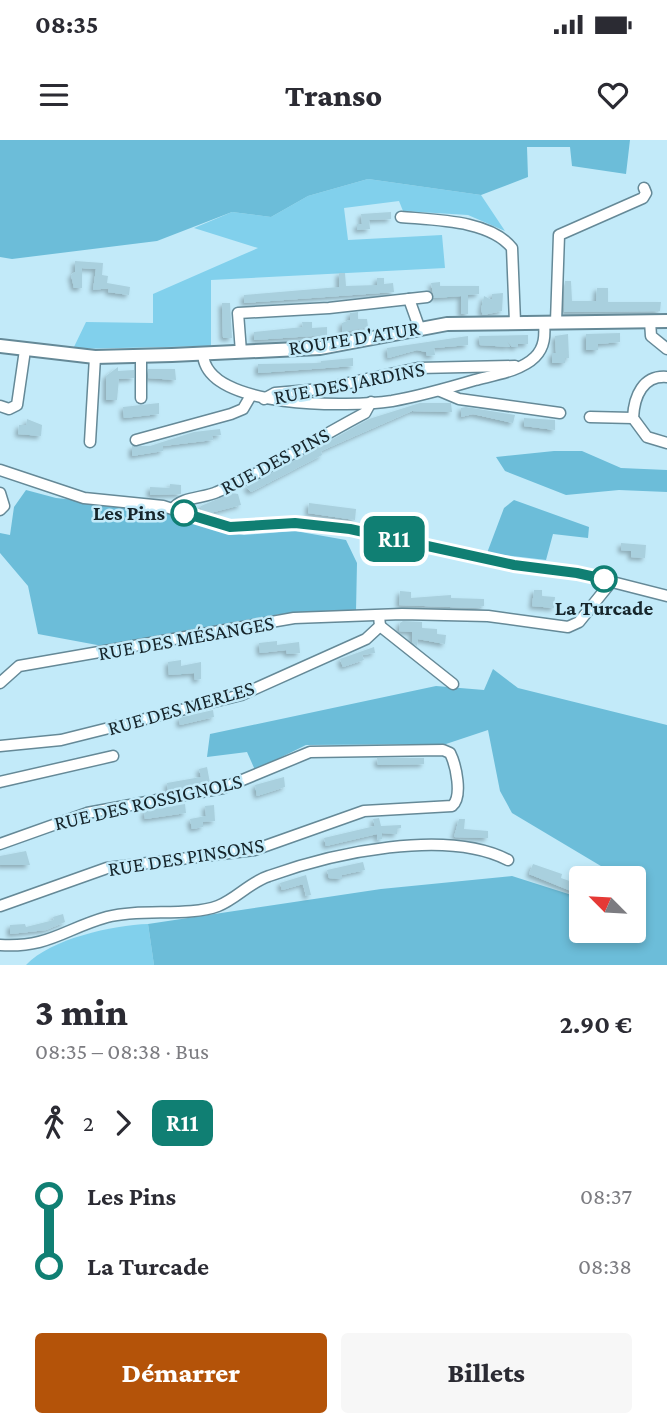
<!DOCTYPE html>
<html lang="fr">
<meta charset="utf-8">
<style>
body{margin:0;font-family:"Crimson Pro",serif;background:#f7f7f7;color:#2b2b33;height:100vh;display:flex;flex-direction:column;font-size:26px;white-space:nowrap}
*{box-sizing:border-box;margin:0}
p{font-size:23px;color:#7c7c81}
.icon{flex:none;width:38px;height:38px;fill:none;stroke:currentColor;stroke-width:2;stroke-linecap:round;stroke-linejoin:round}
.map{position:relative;height:825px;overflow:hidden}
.details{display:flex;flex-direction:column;background:#fff;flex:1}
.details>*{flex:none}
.badge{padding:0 14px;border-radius:10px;font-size:24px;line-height:46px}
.needle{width:46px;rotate:294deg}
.tools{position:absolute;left:569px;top:726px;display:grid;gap:14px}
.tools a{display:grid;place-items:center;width:77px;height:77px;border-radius:7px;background:#fff;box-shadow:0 4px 10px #0003;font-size:35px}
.map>.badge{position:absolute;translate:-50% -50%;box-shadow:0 0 0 4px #fff}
.legs{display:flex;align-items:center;gap:10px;height:77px;padding:0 35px;font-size:23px}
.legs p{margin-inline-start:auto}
.summary{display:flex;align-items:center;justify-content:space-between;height:119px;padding:0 35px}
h1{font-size:38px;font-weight:800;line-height:52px}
.primary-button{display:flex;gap:14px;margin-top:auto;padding:14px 35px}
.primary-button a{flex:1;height:80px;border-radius:7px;background:#b45309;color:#fff;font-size:28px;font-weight:800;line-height:80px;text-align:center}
.primary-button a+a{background:#f7f7f7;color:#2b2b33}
ul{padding:0 35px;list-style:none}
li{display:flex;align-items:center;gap:24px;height:70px;font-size:26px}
li i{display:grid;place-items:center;width:10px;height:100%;margin:0 9px;background:currentColor}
li i::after{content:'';width:18px;height:18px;margin:-9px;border:5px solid;border-radius:50%;background:#fff}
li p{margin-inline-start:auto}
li:first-child i{background:linear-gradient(#0000 50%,currentColor 0)}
li:last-child i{background:linear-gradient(currentColor 50%,#0000 0)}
.status{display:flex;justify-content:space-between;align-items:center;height:49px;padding:0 35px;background:#fff;direction:ltr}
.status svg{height:19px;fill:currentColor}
header{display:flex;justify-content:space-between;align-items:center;height:91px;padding:0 35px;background:#fff;font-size:32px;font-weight:800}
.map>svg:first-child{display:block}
</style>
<div class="status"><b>08:35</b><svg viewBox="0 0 49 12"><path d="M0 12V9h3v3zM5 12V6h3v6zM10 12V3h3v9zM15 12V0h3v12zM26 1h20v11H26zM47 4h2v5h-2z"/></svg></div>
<header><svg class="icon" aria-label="menu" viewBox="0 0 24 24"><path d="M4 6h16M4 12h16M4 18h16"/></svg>Transo<svg class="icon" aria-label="heart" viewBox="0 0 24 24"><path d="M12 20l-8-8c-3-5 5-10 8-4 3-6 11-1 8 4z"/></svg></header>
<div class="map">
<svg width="667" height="825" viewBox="0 0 667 825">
<defs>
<filter id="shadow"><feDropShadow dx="-3" dy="3" stdDeviation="2" flood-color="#0004"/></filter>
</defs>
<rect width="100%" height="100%" fill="#c2eaf9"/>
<g fill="#81d0ec">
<polygon points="368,39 481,55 505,91 468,75 403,71 399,61 344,68 348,100 442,95 445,128 211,140 211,206 73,209 86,182 153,183 153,154 258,108 194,88 232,72 271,77 308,56"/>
<path d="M148 784 154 825H26C50 799 113 785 148 784Z"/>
</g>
<g fill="#6cbdd9">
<polygon points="0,0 630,0 626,34 572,26 570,7 527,7 528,37 481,55 368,39 308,56 271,77 232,72 157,101 12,119 0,117"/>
<polygon points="554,311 582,311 621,328 667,330 667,352 619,350 566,355 505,331 496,317"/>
<polygon points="26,350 56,358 166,369 210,388 244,395 295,391 346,400 357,423 356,471 280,474 108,507 38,494 28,446 0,413 0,393 10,395 14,367"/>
<polygon points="514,360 589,387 588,398 553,394 546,420 487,413 504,368"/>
<polygon points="493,529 518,548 667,585 667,825 154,825 148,784 381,749 512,736 581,758 581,791 634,791 634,738 621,738 512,673 500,651 488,590 446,604 306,605 255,630 247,612 207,617 210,594 436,546 484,550"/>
</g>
<g fill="#a9d0de" filter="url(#shadow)">
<polygon points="391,72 391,79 369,80 370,89 357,90 357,84 362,84 361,74"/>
<polygon points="75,121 103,123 102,135 108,136 107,143 130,147 129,155 108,152 109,148 93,150 96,129 82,128 82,148 74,148 71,135 75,132"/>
<polygon points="339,133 345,133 346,146 377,145 377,138 384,138 384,144 393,143 394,152 244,163 244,155 339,147"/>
<polygon points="565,141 571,141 572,161 596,161 597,148 608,148 608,162 661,162 660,171 564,172"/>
<polygon points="440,142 440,146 479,146 479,154 468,155 468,174 461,174 461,156 434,158 431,143"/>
<polygon points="503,153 502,171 483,175 481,170 484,156 492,160 492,154"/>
<polygon points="222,163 230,163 232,198 223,198"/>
<polygon points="358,172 358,179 367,179 368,187 342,192 342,183 350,180 350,173"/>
<polygon points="302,182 312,182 312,188 327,187 327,195 254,200 254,192 303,187"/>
<polygon points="620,193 620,202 598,204 598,210 586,210 586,194"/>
<polygon points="568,194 569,218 565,218 565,223 552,223 552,213 556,213 555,196"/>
<polygon points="528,195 528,204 518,204 518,207 512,207 507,201 510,207 480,205 479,196"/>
<polygon points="468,196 468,205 434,208 435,215 427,216 426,212 417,210 388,218 387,208"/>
<polygon points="353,218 353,226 258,233 258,224 321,223 321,221"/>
<polygon points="118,227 118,231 134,230 134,238 119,239 117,260 106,260 106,236"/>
<polygon points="148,229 175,229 176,240 148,238"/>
<polygon points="159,263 159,274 124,278 123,267"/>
<polygon points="420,263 451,263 452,272 412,271 321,311 322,315 251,352 246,347 369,279"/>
<polygon points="466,267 515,275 513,283 473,274 461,277 461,268"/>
<polygon points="524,278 555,280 555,290 524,286"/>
<polygon points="27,279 42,285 41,296 18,294 19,285 26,285"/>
<polygon points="220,289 221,295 212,296 213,300 163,306 163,311 132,316 132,306 150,306 194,292"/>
<polygon points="170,344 181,345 181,354 150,355 150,347 170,348"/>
<polygon points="232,353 238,354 241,365 210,373 201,371 201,366"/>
<polygon points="309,363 356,369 355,380 308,373"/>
<polygon points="621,403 646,405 645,418 631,417 631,411 621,410"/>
<polygon points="534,450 542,450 542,456 555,457 554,468 532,466"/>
<polygon points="400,451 411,452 411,458 451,455 451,458 484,459 484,466 475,468 399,465"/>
<polygon points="403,481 422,482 422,488 437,489 437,494 446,495 445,504 418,499 417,506 412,502 412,492 399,491 400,483"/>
<polygon points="277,501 277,505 299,502 300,513 287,514 286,510 260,513 259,503"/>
<polygon points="374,507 375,513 362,515 364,520 343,527 340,519"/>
<polygon points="181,520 181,526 201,522 201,539 195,540 194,533 169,535 168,522"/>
<polygon points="213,570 214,577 180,585 179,578"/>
<polygon points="377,618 424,618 424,624 378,625"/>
<polygon points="207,627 210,643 168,651 167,643 201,637 199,629"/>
<polygon points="284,637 285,647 257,656 255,645"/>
<polygon points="185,664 186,673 145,679 144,671"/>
<polygon points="214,665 215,681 203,682 203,687 192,689 190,679 206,676 205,666"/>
<polygon points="379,678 381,686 401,685 401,688 397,689 397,694 382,693 382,699 378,700 377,694 326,706 324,698 375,686 373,679"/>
<polygon points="459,679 465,679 464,689 488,691 488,698 454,697"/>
<polygon points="26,711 30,725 0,725 0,716"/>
<polygon points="363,722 365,730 342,735 342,739 329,738 327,730"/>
<polygon points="533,724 562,734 561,738 581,745 581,751 576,753 529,734"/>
<polygon points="306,735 311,755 306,756 303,744 282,750 280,743"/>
<polygon points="63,774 65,782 46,790 10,794 10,785 25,784 26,787 54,780 53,777"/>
</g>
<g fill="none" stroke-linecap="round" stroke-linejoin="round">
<g stroke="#658997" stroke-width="13">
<g id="minor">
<path d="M401 77C434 80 490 80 512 108L515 182"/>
<polyline points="409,159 427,157"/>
<polyline points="650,181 651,196 667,209"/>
<polyline points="556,182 559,95 643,58 646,53 644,48"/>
<polyline points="241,212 238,173 329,168 409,159 419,187"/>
<path d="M203 214C206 270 352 267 392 261 420 256 448 248 475 240 494 235 521 231 535 217 545 207 545 195 544 182"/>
<path d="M667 237C643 235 634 256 633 278L647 297 667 303"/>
<polyline points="440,251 459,259 560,273"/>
<polyline points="141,258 141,216"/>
<polyline points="264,259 275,253 321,249 418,228 515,226"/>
<polyline points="0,266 9,269 17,265 25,210"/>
<polyline points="590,277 633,278"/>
<polyline points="136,300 231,274 243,269 250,257"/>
<polyline points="90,302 95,217"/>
<polyline points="0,330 84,358 163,366 228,387 295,383 350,389 514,425 577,433 667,456"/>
<polyline points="0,353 4,366 0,370"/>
<path d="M173 369C180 357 205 358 217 352 267 331 317 298 365 273L371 262"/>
<polyline points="380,486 453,544"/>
<polyline points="0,543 19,526 294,478 402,474 488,476 568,487 579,482 612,441"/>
<polyline points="0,606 61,600 241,555 366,499 380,486 379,476"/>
<polyline points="0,642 113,616"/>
<path d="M0 704 87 673 223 648 310 612 443 610 450 613C456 625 463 657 452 666L364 671 254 710 107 728 0 766"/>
<path d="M0 805C49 808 64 789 107 777 141 768 188 777 218 766 236 759 250 742 269 736 333 713 446 688 508 720"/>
</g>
</g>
<g stroke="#658997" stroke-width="16">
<polyline id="major" points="0,206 95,217 172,215 320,208 447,184 667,181"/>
</g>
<use href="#minor" stroke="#fff" stroke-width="10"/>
<use href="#major" stroke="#fff" stroke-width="12"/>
</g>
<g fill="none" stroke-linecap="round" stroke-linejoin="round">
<g stroke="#fff" stroke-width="16">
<polyline id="line-1" points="184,373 230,387 295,383 350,389 514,425 577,433 604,439"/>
</g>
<use href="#line-1" stroke="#107f73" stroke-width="10"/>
</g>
<g fill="#fff" stroke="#107f73" stroke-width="3.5">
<circle cx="184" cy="373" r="12"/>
<circle cx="604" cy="439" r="12"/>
</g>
<g text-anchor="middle" stroke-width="5" stroke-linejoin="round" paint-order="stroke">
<g font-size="21" fill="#16252b" stroke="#c2eaf9">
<text transform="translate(354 198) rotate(-9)" y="7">ROUTE D'ATUR</text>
<text transform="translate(349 243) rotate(-11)" y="7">RUE DES JARDINS</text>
<text transform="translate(275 321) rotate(-28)" y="7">RUE DES PINS</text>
<text transform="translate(186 498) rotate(-10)" y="7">RUE DES MÉSANGES</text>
<text transform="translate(181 568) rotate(-16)" y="7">RUE DES MERLES</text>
<text transform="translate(148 662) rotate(-13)" y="7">RUE DES ROSSIGNOLS</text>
<text transform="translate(186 717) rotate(-9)" y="7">RUE DES PINSONS</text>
</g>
<g font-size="21" font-weight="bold" fill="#16252b" stroke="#c2eaf9" text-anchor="end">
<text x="165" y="380">Les Pins</text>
<text x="604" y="475" text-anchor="middle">La Turcade</text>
</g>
</g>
</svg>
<div class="tools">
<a><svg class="needle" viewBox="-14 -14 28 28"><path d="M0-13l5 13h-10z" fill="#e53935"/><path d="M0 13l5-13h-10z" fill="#7c7c81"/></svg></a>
</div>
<b class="badge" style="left:394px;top:399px;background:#107f73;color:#fff">R11</b>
</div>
<section class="details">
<div class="summary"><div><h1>3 min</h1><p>08:35 – 08:38 · Bus</p></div><b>2.90 €</b></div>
<div class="legs"><svg class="icon" aria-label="walk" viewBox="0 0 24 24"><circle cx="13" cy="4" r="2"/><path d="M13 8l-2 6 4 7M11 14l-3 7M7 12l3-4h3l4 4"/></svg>2<svg class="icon" aria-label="forward" viewBox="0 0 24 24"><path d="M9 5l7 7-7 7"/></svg><b class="badge" style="background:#107f73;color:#fff">R11</b></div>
<ul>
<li><i style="color:#107f73"></i><b>Les Pins</b><p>08:37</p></li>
<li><i style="color:#107f73"></i><b>La Turcade</b><p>08:38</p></li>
</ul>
<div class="primary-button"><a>Démarrer</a><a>Billets</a></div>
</section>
